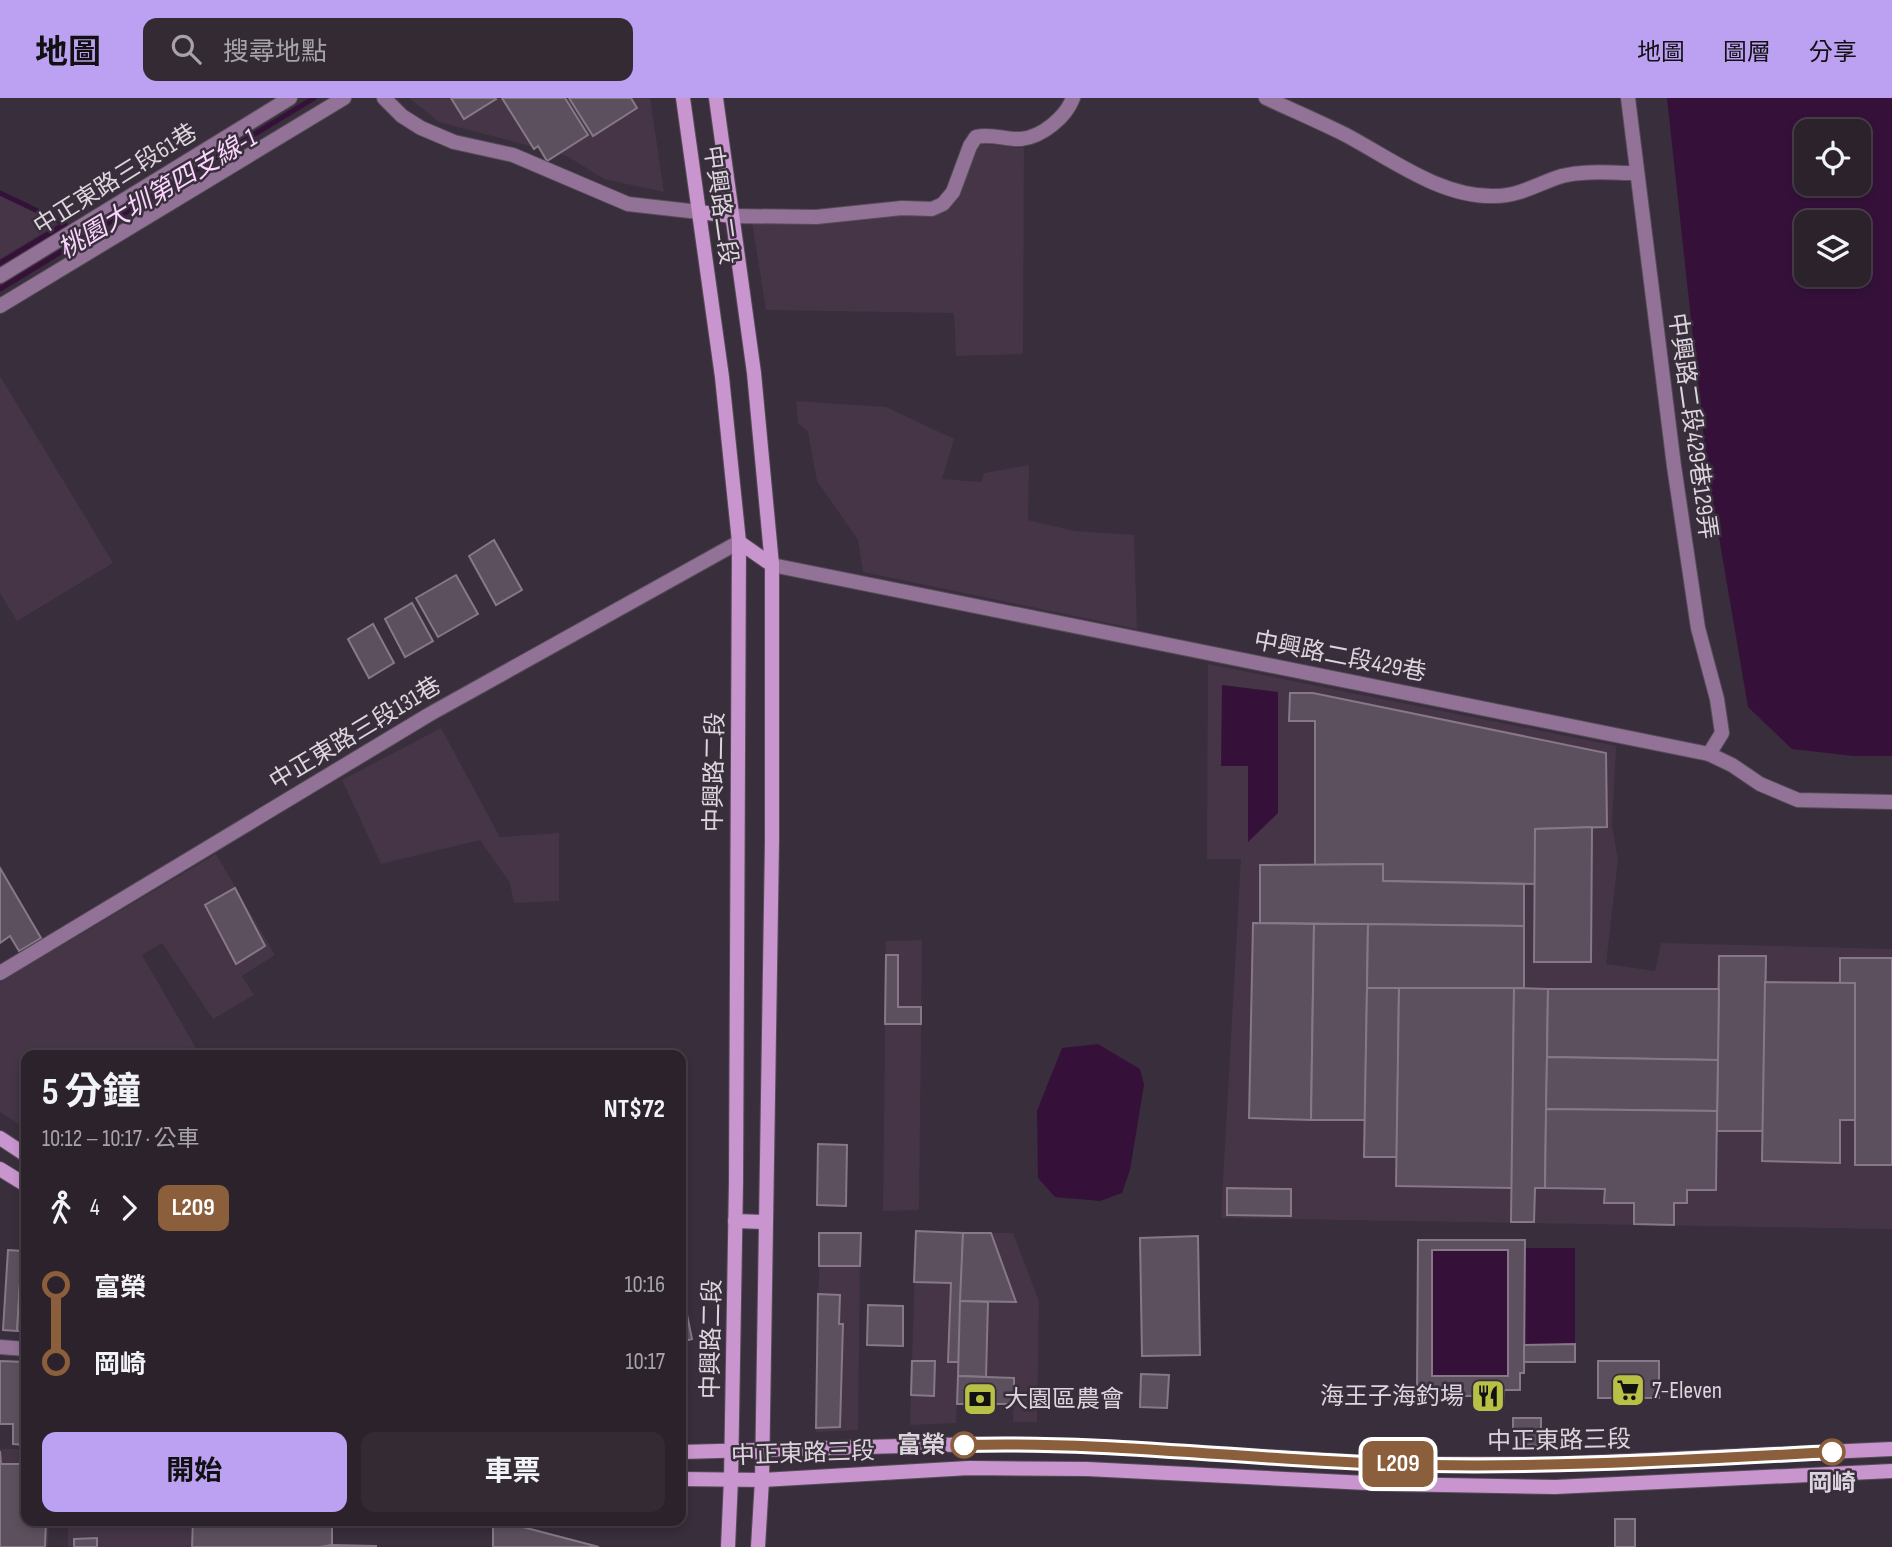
<!DOCTYPE html>
<html lang="zh-TW">
<meta charset="utf-8">
<style>
body{margin:0;font-family:"Sofia Sans Condensed","Noto Sans TC",sans-serif;background:#332a34;color:#f1f3f6;height:100vh;display:flex;flex-direction:column;font-size:26px;white-space:nowrap}
*{box-sizing:border-box;margin:0}
p{font-size:23px;color:#a6a4a9}
.icon{flex:none;width:38px;height:38px;fill:none;stroke:currentColor;stroke-width:2;stroke-linecap:round;stroke-linejoin:round}
.map{position:relative;flex:1;overflow:hidden}
.drawer{position:absolute;left:21px;top:952px;width:665px;height:476px;display:flex;flex-direction:column;background:#2b222c;border-radius:14px;box-shadow:0 4px 10px #0003,0 0 0 2px #473f48}
.drawer>*{flex:none}
.badge{padding:0 14px;border-radius:10px;font-size:24px;line-height:46px}
.controls{position:absolute;left:1794px;top:21px;display:grid;gap:14px}
.controls a{display:grid;place-items:center;width:77px;height:77px;border-radius:14px;background:#2b222c;box-shadow:0 4px 10px #0003,0 0 0 2px #473f48;font-size:35px}
.map>.badge{position:absolute;translate:-50% -50%;box-shadow:0 0 0 4px #fff}
.legs{display:flex;align-items:center;gap:10px;height:77px;padding:0 21px;font-size:23px}
.legs p{margin-inline-start:auto}
.head{display:flex;align-items:center;justify-content:space-between;height:119px;padding:0 21px}
h1{font-size:38px;font-weight:700;line-height:52px}
.action{display:flex;gap:14px;margin-top:auto;padding:14px 21px}
.action a{flex:1;height:80px;border-radius:14px;background:#bca0f2;color:#111;font-size:28px;font-weight:700;line-height:80px;text-align:center}
.action a+a{background:#332a34;color:#f1f3f6}
ul{padding:0 21px;list-style:none}
li{display:flex;align-items:center;gap:24px;height:77px;font-size:26px}
li i{display:grid;place-items:center;width:10px;height:100%;margin:0 9px;background:currentColor}
li i::after{content:'';width:18px;height:18px;margin:-9px;border:5px solid;border-radius:50%;background:#2b222c}
li p{margin-inline-start:auto}
li:first-child i{background:linear-gradient(#0000 50%,currentColor 0)}
li:last-child i{background:linear-gradient(currentColor 50%,#0000 0)}
header{display:flex;align-items:center;gap:42px;box-sizing:border-box;height:98px;padding:0 35px;background:#bca0f2;color:#111}
header strong{font-size:33px}
nav{display:flex;gap:38px;margin-inline-start:auto;font-size:24px}
.search{width:490px;height:63px;background:#332a34;display:flex;align-items:center;gap:18px;box-sizing:border-box;padding:0 24px;border-radius:14px;color:#a6a4a9;font-size:26px}
.map>svg:first-child{display:block}
</style>
<header>
<strong>地圖</strong>
<div class="search"><svg class="icon" aria-label="search" viewBox="0 0 24 24"><circle cx="10" cy="10" r="6"/><path d="M15 15l6 6"/></svg>搜尋地點</div>
<nav><a>地圖</a><a>圖層</a><a>分享</a></nav>
</header>
<div class="map">
<svg width="1892" height="1449" viewBox="0 0 1892 1449">
<rect width="100%" height="100%" fill="#392e3b"/>
<g fill="#453547">
<polygon points="409,0 650,0 664,94 604,81 567,58 439,24"/>
<polygon points="982,46 1024,50 1023,256 956,258 954,215 766,212 752,124 864,117 936,116 944,114 953,106 975,50"/>
<polygon points="0,97 58,125 0,161"/>
<polygon points="0,278 113,465 17,523 0,495"/>
<polygon points="796,303 886,309 954,341 942,381 981,384 984,375 1029,367 1028,422 1075,433 1134,437 1137,531 863,474 858,442 817,383 808,334 798,325"/>
<polygon points="1208,566 1616,648 1612,728 1618,761 1606,866 1655,873 1661,845 1892,851 1892,1131 1221,1120 1241,761 1207,761"/>
<polygon points="441,630 500,739 559,735 559,803 514,805 510,785 480,742 381,766 342,682"/>
<polygon points="216,756 275,857 242,878 254,897 213,921 162,845 142,857 200,957 26,957 26,1031 0,1014 0,884"/>
<polygon points="922,842 919,1112 883,1113 886,843"/>
<polygon points="916,1133 963,1135 956,1325 910,1327"/>
<polygon points="991,1135 1013,1135 1039,1203 1037,1324 1013,1324 1014,1280 986,1279 988,1204 1016,1204"/>
<polygon points="819,1168 860,1168 858,1332 816,1334"/>
<polygon points="0,1351 26,1351 26,1423 49,1423 48,1449 0,1449"/>
<polygon points="68,1423 332,1423 332,1447 389,1449 68,1449"/>
</g>
<g fill="#35113a" fill-rule="evenodd">
<path d="M1667 0H1892V658H1853L1792 651 1748 609 1707 369ZM1858 33V86H1806V33ZM1858 124V177H1806V124Z"/>
<polygon points="1222,587 1278,594 1278,715 1248,744 1248,668 1221,668"/>
<polygon points="1098,946 1140,971 1144,987 1130,1072 1122,1095 1100,1103 1055,1099 1038,1080 1037,1013 1062,950"/>
<polygon points="1524,1150 1575,1150 1575,1246 1524,1247"/>
<rect x="1432" y="1152" width="76" height="126"/>
</g>
<g fill="none" stroke-linecap="round" stroke-linejoin="round">
<g stroke="#35113a" stroke-width="5">
<polyline points="0,95 65,126 0,165"/>
<polyline points="0,191 314,0"/>
</g>
</g>
<g fill="#5d505e" stroke="#867887" stroke-width="2" fill-rule="evenodd">
<polygon points="451,0 495,0 496,1 464,21"/>
<polygon points="502,0 565,0 588,37 547,63 538,48 534,51"/>
<polygon points="569,0 631,0 637,10 593,38"/>
<polygon points="494,442 522,492 496,507 469,458"/>
<polygon points="456,477 478,516 438,539 416,500"/>
<polygon points="412,505 433,543 405,559 385,521"/>
<polygon points="373,526 394,565 369,580 348,541"/>
<polygon points="1290,595 1313,595 1606,655 1607,729 1535,731 1535,786 1383,783 1383,766 1315,767 1315,623 1289,623"/>
<polygon points="1592,729 1591,864 1534,864 1535,731"/>
<polygon points="1383,766 1383,783 1524,786 1524,828 1260,825 1260,767"/>
<polygon points="0,770 41,840 19,853 10,838 0,845"/>
<polygon points="235,790 265,848 236,866 205,807"/>
<polygon points="1253,825 1314,826 1311,1022 1249,1020"/>
<polygon points="1314,826 1368,826 1365,1022 1311,1022"/>
<polygon points="1368,826 1524,828 1524,890 1367,890"/>
<polygon points="886,857 898,857 898,909 921,909 921,926 885,926"/>
<polygon points="1719,858 1766,858 1763,1033 1717,1033"/>
<polygon points="1840,860 1892,860 1892,1067 1855,1067 1855,885 1840,885"/>
<polygon points="1765,884 1855,885 1855,1022 1840,1022 1840,1065 1762,1063"/>
<polygon points="1367,890 1399,890 1397,1059 1364,1059"/>
<polygon points="1399,890 1514,890 1512,1090 1396,1088"/>
<polygon points="1514,890 1548,891 1545,1090 1535,1090 1534,1124 1511,1124"/>
<polygon points="1548,891 1719,891 1718,962 1547,959"/>
<polygon points="1547,959 1718,962 1717,1013 1546,1011"/>
<polygon points="1546,1011 1717,1013 1716,1092 1687,1092 1687,1105 1674,1105 1674,1127 1634,1126 1634,1105 1604,1105 1605,1091 1545,1090"/>
<polygon points="818,1046 847,1047 846,1108 817,1107"/>
<polygon points="1227,1090 1291,1091 1291,1118 1227,1117"/>
<polygon points="916,1133 963,1135 959,1264 948,1264 951,1185 914,1184"/>
<polygon points="819,1135 861,1135 860,1168 819,1168"/>
<polygon points="963,1135 991,1135 1016,1204 960,1203"/>
<polygon points="1198,1138 1200,1257 1142,1258 1140,1140"/>
<path d="M1418 1142H1525L1524 1275H1520V1292H1504L1503 1307H1476V1298H1444L1445 1291H1417ZM1432 1152H1508V1278H1432Z"/>
<polygon points="8,1152 22,1153 17,1233 3,1232"/>
<polygon points="22,1153 26,1154 26,1233 17,1233"/>
<polygon points="818,1196 840,1197 839,1226 843,1226 840,1329 816,1330"/>
<polygon points="684,1202 692,1241 681,1244 681,1203"/>
<polygon points="960,1203 988,1204 986,1279 958,1278"/>
<polygon points="868,1207 903,1208 903,1248 867,1247"/>
<polygon points="1575,1246 1575,1264 1524,1264 1524,1247"/>
<polygon points="0,1263 26,1264 26,1347 13,1346 13,1326 0,1326"/>
<polygon points="912,1263 935,1263 934,1298 911,1297"/>
<rect x="1598" y="1263" width="61" height="37"/>
<polygon points="1141,1276 1169,1277 1167,1310 1140,1309"/>
<polygon points="958,1278 1014,1280 1014,1306 957,1306"/>
<polygon points="1513,1320 1541,1320 1541,1348 1521,1347 1521,1334 1513,1334"/>
<polygon points="0,1353 1,1366 26,1366 26,1423 46,1423 45,1449 0,1449"/>
<rect x="1615" y="1421" width="20" height="28"/>
<polygon points="193,1423 332,1423 332,1447 321,1449 192,1449"/>
<polygon points="493,1423 500,1423 599,1449 493,1449"/>
<polygon points="97,1440 97,1449 74,1449 74,1441"/>
<polygon points="332,1447 376,1448 376,1449 321,1449"/>
</g>
<g fill="none" stroke-linecap="round" stroke-linejoin="round">
<g stroke="#564c58" stroke-width="16">
<g id="street">
<polyline points="384,0 402,18 421,30 454,44 513,57 628,106 699,114"/>
<path d="M1266 0C1292 12 1318 23 1344 36 1390 60 1441 100 1495 98 1520 98 1539 85 1562 78 1585 72 1613 75 1637 75"/>
<polyline points="1628,0 1674,368 1698,530 1717,601 1722,635 1709,656"/>
<path d="M732 118 816 119 902 110 932 111 943 106 953 94 970 48 976 39C992 35 1005 42 1021 41 1042 39 1066 19 1073 0"/>
<polyline points="0,178 290,0"/>
<polyline points="0,208 344,0"/>
<polyline points="772,467 1709,656 1732,667 1760,686 1798,702 1892,704"/>
<polyline points="0,875 430,616 739,444"/>
<polyline points="0,1249 26,1251"/>
</g>
</g>
<g stroke="#564c58" stroke-width="16">
<g id="secondary">
<polyline points="683,0 722,279 739,444 736,1084 731,1381 728,1449"/>
<polyline points="716,0 754,275 772,467 772,743 762,1382 758,1449"/>
<polyline points="699,114 732,118"/>
<polyline points="739,444 772,467"/>
<polyline points="0,1040 26,1057"/>
<polyline points="0,1071 26,1087"/>
<polyline points="735,1123 766,1124"/>
<polyline points="681,1354 978,1346 1091,1348 1387,1366 1562,1366 1892,1351"/>
<polyline points="681,1381 762,1382 969,1370 1087,1371 1387,1386 1555,1389 1892,1373"/>
</g>
</g>
<use href="#street" stroke="#927296" stroke-width="14"/>
<use href="#secondary" stroke="#c895ce" stroke-width="14"/>
</g>
<g fill="none" stroke-linecap="round" stroke-linejoin="round">
<g stroke="#fff" stroke-width="16">
<path id="line-1" d="M964 1347C1106 1343 1246 1361 1387 1366 1535 1371 1684 1362 1832 1354"/>
</g>
<use href="#line-1" stroke="#8b5e3c" stroke-width="10"/>
</g>
<defs>
<g id="supermarket-square" transform="scale(1.75)"><rect x="-9" y="-9" width="18" height="18" rx="4" fill="#b9c046" stroke="#392e3b"/><path d="M-6-5.5h2.5l.6 2H6L4.5 2H-2.5L-4.4-4H-6ZM-1.5 3.2a1.3 1.3 0 1 0 .1 0ZM3 3.2a1.3 1.3 0 1 0 .1 0Z" fill="#111"/></g>
<g id="restaurant-square" transform="scale(1.75)"><rect x="-9" y="-9" width="18" height="18" rx="4" fill="#b9c046" stroke="#392e3b"/><path d="M-5-6h1v4h1v-4h1v4h1v-4h1v5L-1.5 .5V6h-2V.5L-5-1ZM5-6V6H3V1.5H1.5Q1.5-4 5-6Z" fill="#111"/></g>
<g id="bank-square" transform="scale(1.75)"><rect x="-9" y="-9" width="18" height="18" rx="4" fill="#b9c046" stroke="#392e3b"/><path d="M-6-4H6V4H-6ZM0-2.3a2.3 2.3 0 1 0 0 4.6a2.3 2.3 0 1 0 0-4.6Z" fill="#111"/></g>
</defs>
<g fill-rule="evenodd">
<use href="#supermarket-square" x="1628" y="1292"/>
<use href="#restaurant-square" x="1488" y="1298"/>
<use href="#bank-square" x="980" y="1301"/>
</g>
<g fill="#fff" stroke="#8b5e3c" stroke-width="3.5">
<circle cx="964" cy="1347" r="12"/>
<circle cx="1832" cy="1354" r="12"/>
</g>
<g text-anchor="middle" stroke-width="5" stroke-linejoin="round" paint-order="stroke">
<g font-size="24" fill="#dcd5dd" stroke="#392e3b">
<text transform="translate(115 81) rotate(-32)" y="8">中正東路三段61巷</text>
<text transform="translate(721 107) rotate(82)" y="8">中興路二段</text>
<text transform="translate(1693 328) rotate(82)" y="8">中興路二段429巷129弄</text>
<text transform="translate(1340 558) rotate(11)" y="8">中興路二段429巷</text>
<text transform="translate(355 635) rotate(-31)" y="8">中正東路三段131巷</text>
<text transform="translate(714 674) rotate(-89)" y="8">中興路二段</text>
<text transform="translate(711 1241) rotate(-89)" y="8">中興路二段</text>
<text transform="translate(1559 1342) rotate(-1)" y="8">中正東路三段</text>
<text transform="translate(803 1355) rotate(-2)" y="8">中正東路三段</text>
</g>
<g font-size="24" fill="#dcd5dd" stroke="#392e3b" text-anchor="start">
<text x="1652" y="1300">7-Eleven</text>
<text x="1464" y="1306" text-anchor="end">海王子海釣場</text>
<text x="1004" y="1309">大園區農會</text>
</g>
<g font-size="24" font-weight="bold" fill="#dcd5dd" stroke="#392e3b" text-anchor="end">
<text x="945" y="1355">富榮</text>
<text x="1832" y="1393" text-anchor="middle">岡崎</text>
</g>
<g font-size="26" font-style="italic" fill="#fbd5ff" stroke="#392e3b">
<text transform="translate(157 95) rotate(-31)" y="9">桃園大圳第四支線-1</text>
</g>
</g>
</svg>
<div class="controls">
<a><svg class="icon" aria-label="locate" viewBox="0 0 24 24"><circle cx="12" cy="12" r="6"/><path d="M12 2v4M12 18v4M2 12h4M18 12h4"/></svg></a>
<a><svg class="icon" aria-label="layers" viewBox="0 0 24 24"><path d="M12 4l9 5-9 5-9-5zM3 14l9 5 9-5"/></svg></a>
</div>
<b class="badge" style="left:1398px;top:1366px;background:#8b5e3c;color:#fff">L209</b>
<section class="drawer">
<div class="head"><div><h1>5 分鐘</h1><p>10:12 – 10:17 · 公車</p></div><b>NT$72</b></div>
<div class="legs"><svg class="icon" aria-label="walk" viewBox="0 0 24 24"><circle cx="13" cy="4" r="2"/><path d="M13 8l-2 6 4 7M11 14l-3 7M7 12l3-4h3l4 4"/></svg>4<svg class="icon" aria-label="forward" viewBox="0 0 24 24"><path d="M9 5l7 7-7 7"/></svg><b class="badge" style="background:#8b5e3c;color:#fff">L209</b></div>
<ul>
<li><i style="color:#8b5e3c"></i><b>富榮</b><p>10:16</p></li>
<li><i style="color:#8b5e3c"></i><b>岡崎</b><p>10:17</p></li>
</ul>
<div class="action"><a>開始</a><a>車票</a></div>
</section>
</div>
